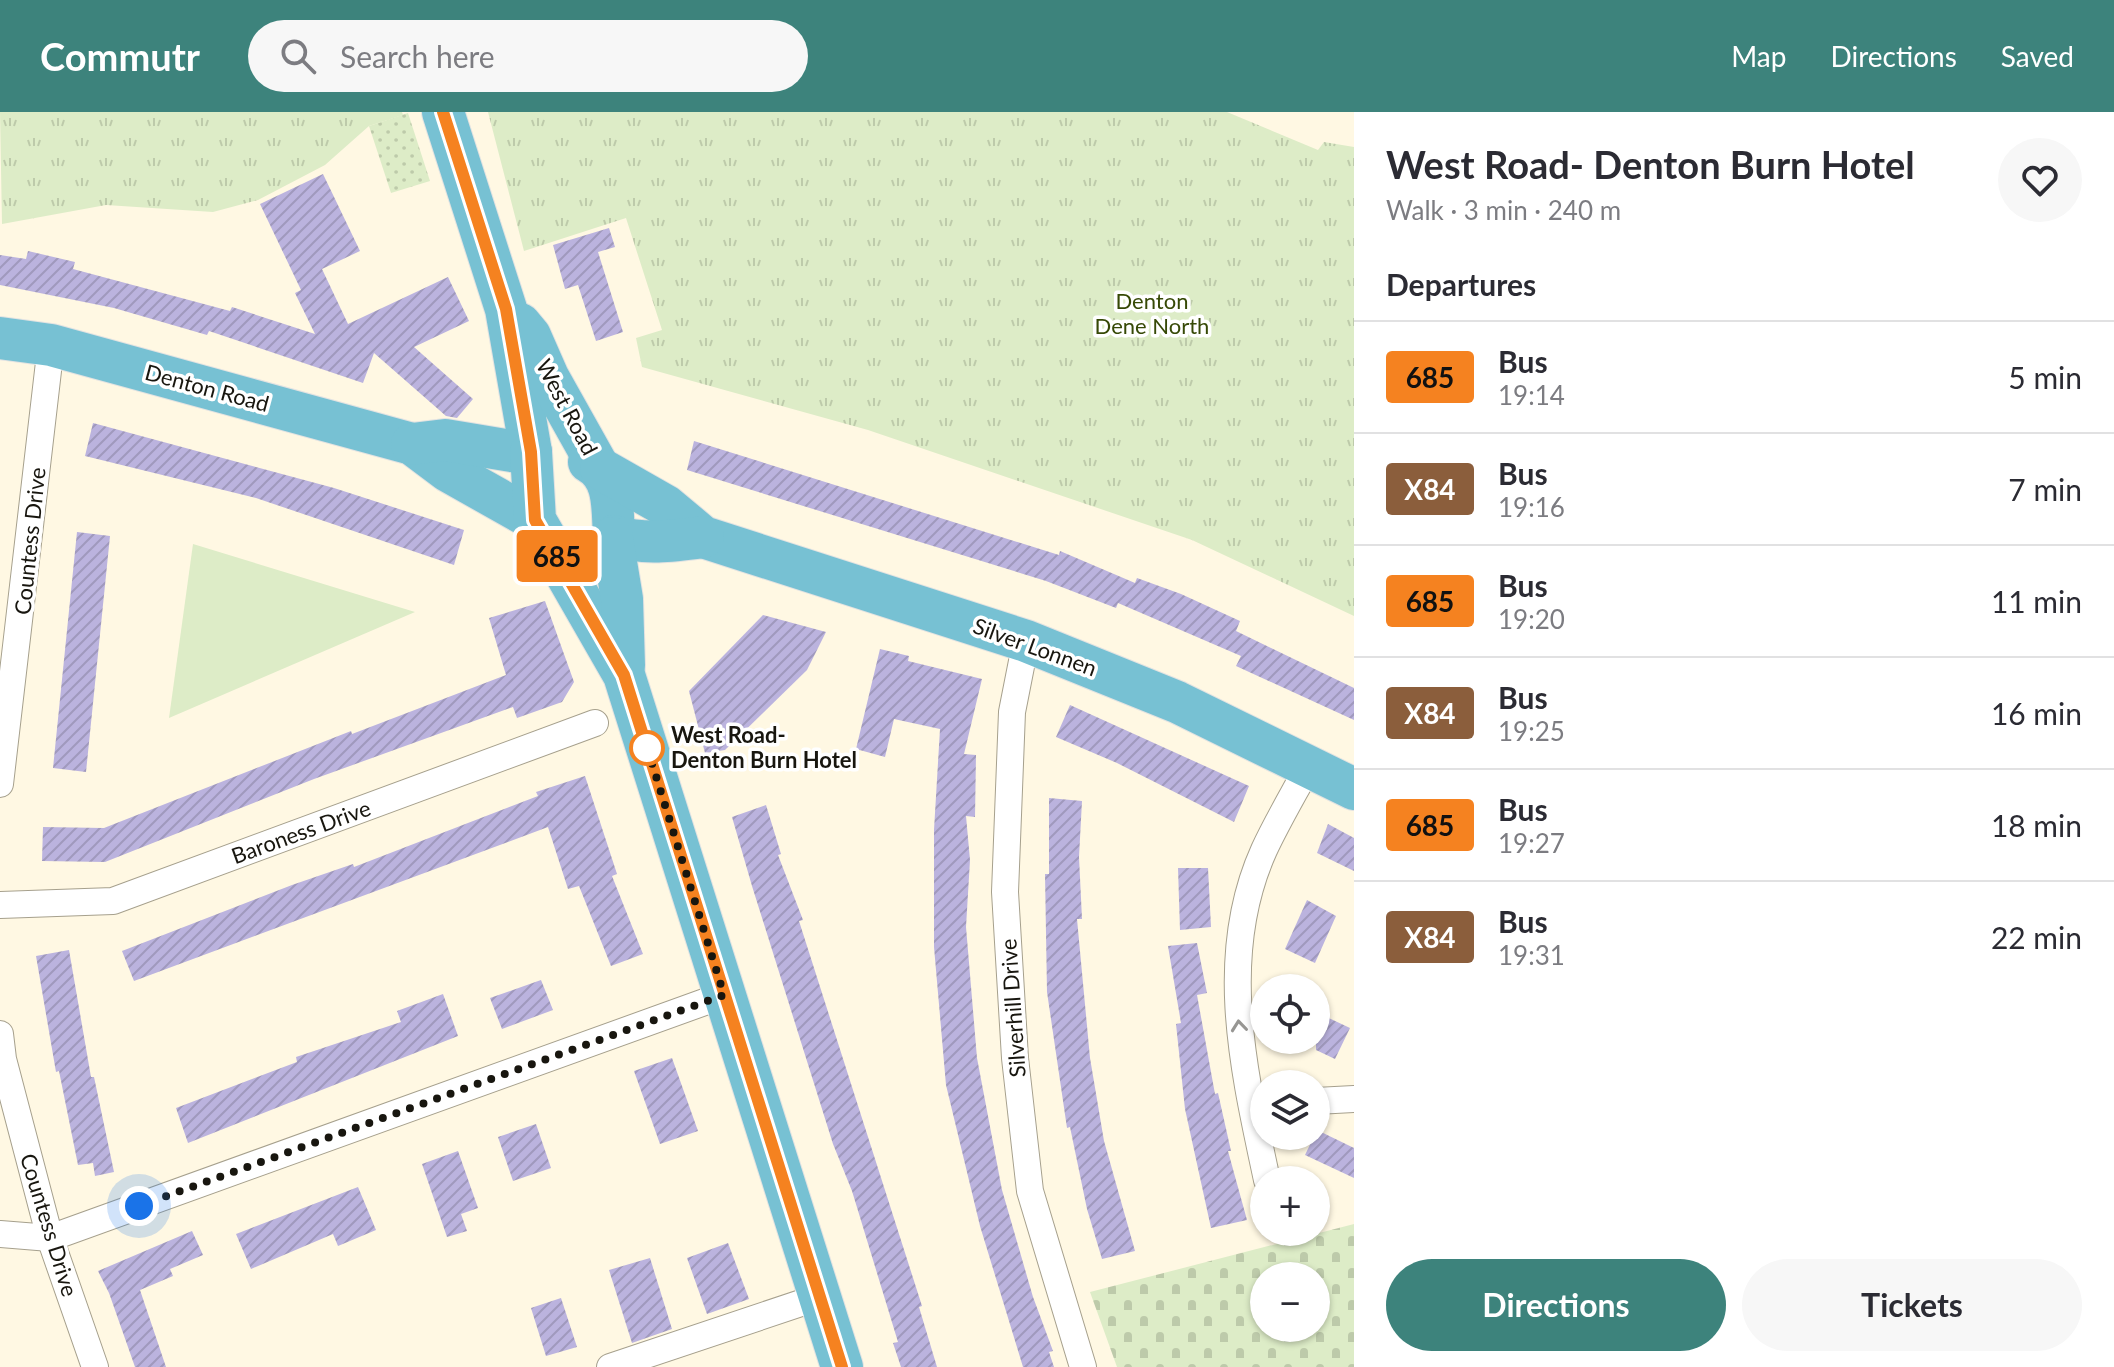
<!DOCTYPE html>
<meta charset="utf-8">
<style>
body{margin:0;font-family:Lato,sans-serif;background:#f7f7f7;color:#2b2b33;height:100vh;display:flex;flex-direction:column;font-size:30px;white-space:nowrap}
*{box-sizing:border-box;margin:0}
p{font-size:26px;color:#7c7c81}
.icon{flex:none;width:44px;height:44px;fill:none;stroke:currentColor;stroke-width:2;stroke-linecap:round;stroke-linejoin:round}
.map{position:relative;flex:1;overflow:hidden}
.side{display:flex;flex-direction:column;background:#fff;width:760px}
.side>*{flex:none}
.badge{padding:0 16px;border-radius:6px;font-size:28px;line-height:52px}
.fabs{position:absolute;left:1250px;top:862px;display:grid;gap:16px}
.fabs a{display:grid;place-items:center;width:80px;height:80px;border-radius:50%;background:#fff;box-shadow:0 2px 6px #0004;font-size:40px}
.you{position:absolute;width:40px;height:40px;margin:-20px;border:6px solid #fff;border-radius:50%;background:#1a73e8;box-shadow:0 0 0 12px #1a73e833}
.map>.badge{position:absolute;translate:-50% -50%;box-shadow:0 0 0 4px #fff}
h2{padding:0 32px;font-size:30px;line-height:72px}
.round{display:grid;place-items:center;flex:none;width:84px;height:84px;border-radius:42px;background:#f7f7f7}
.summary{display:flex;align-items:center;justify-content:space-between;height:136px;padding:0 32px}
h1{font-size:38px;font-weight:700;line-height:60px}
.cta{display:flex;gap:16px;margin-top:auto;padding:16px 32px}
.cta a{flex:1;height:92px;border-radius:48px;background:#3d837c;color:#fff;font-size:32px;font-weight:700;line-height:92px;text-align:center}
.cta a+a{background:#f7f7f7;color:#2b2b33}
ul{padding:0;list-style:none}
li{display:flex;align-items:center;gap:24px;height:112px;padding:0 32px;border-top:2px solid #e1e1e2}
li div{flex:1}
li b{display:block;font-size:30px}
li em{font-style:normal}
li .badge{min-width:88px;font-weight:700;text-align:center}
header{display:flex;align-items:center;gap:48px;box-sizing:border-box;height:112px;padding:0 40px;background:#3d837c;color:#fff}
header strong{font-size:38px}
nav{display:flex;gap:44px;margin-inline-start:auto;font-size:28px}
.search{width:560px;height:72px;background:#f7f7f7;display:flex;align-items:center;gap:20px;box-sizing:border-box;padding:0 28px;border-radius:44px;color:#7c7c81;font-size:30px}
main{display:flex;flex:1;min-height:0}
.map>svg:first-child{display:block}
</style>
<header>
<strong>Commutr</strong>
<div class="search"><svg class="icon" aria-label="search" viewBox="0 0 24 24"><circle cx="10" cy="10" r="6"/><path d="M15 15l6 6"/></svg>Search here</div>
<nav><a>Map</a><a>Directions</a><a>Saved</a></nav>
</header>
<main>
<div class="map">
<svg width="1354" height="1255" viewBox="0 0 1354 1255">
<defs>
<pattern id="grass-dots" width="8" height="8" patternUnits="userSpaceOnUse" patternTransform="scale(2)"><rect width="8" height="8" fill="#ddecc7"/><path d="M2 2h.1M6 6h.1" fill="none" stroke="#bdcaaa" stroke-width="1.8" stroke-linecap="round"/></pattern>
<pattern id="cemetery-stones" width="16" height="16" patternUnits="userSpaceOnUse" patternTransform="scale(2)"><rect width="16" height="16" fill="#ddecc7"/><path d="M2 7V4a2 2 0 0 1 4 0v3zM10 15v-3a2 2 0 0 1 4 0v3z" fill="#bdcaaa"/></pattern>
<pattern id="park-tufts" width="24" height="20" patternUnits="userSpaceOnUse" patternTransform="scale(2)"><rect width="24" height="20" fill="#ddecc7"/><path d="M3 7l-1-3M5 7V3M7 7l1-3M15 17l-1-3M17 17v-4M19 17l1-3" fill="none" stroke="#bdcaaa"/></pattern>
<pattern id="building-hatch" width="6" height="6" patternUnits="userSpaceOnUse" patternTransform="scale(2)"><rect width="6" height="6" fill="#bbb3de"/><path d="M-1 1l2-2M0 6l6-6M5 7l2-2" fill="none" stroke="#a099bd"/></pattern>
</defs>
<rect width="100%" height="100%" fill="#fff8e3"/>
<polygon fill="url(#grass-dots)" points="408,1 430,69 391,81 369,14"/>
<path fill="url(#cemetery-stones)" fill-rule="evenodd" d="M1354 1112V1255H1117L1090 1180ZM1264 1164H1316V1216H1264Z"/>
<g fill="url(#park-tufts)">
<polygon points="0,0 402,0 403,3 369,14 325,53 258,88 213,100 106,93 2,112"/>
<polygon points="488,0 1227,0 1318,38 1324,30 1354,35 1354,504 1192,428 868,318 642,255 636,226 662,218 626,106 524,139"/>
</g>
<polygon fill="#ddecc7" points="193,432 415,500 169,606"/>
<g fill="url(#building-hatch)">
<polygon points="323,62 360,139 322,157 348,212 448,165 469,209 414,235 473,287 457,306 446,304 374,241 363,271 209,219 207,223 114,196 0,173 0,143 26,147 28,139 75,150 73,157 230,199 232,195 315,222 295,181 301,178 260,92"/>
<polygon points="609,116 615,135 598,140 623,220 596,229 578,173 565,177 553,133"/>
<polygon points="93,311 334,376 464,418 454,453 256,386 85,344"/>
<polygon points="694,329 1059,443 1060,439 1135,471 1137,466 1181,482 1240,509 1236,519 1354,576 1354,608 1236,554 1241,544 1118,491 1116,496 1046,469 687,358"/>
<polygon points="77,420 110,424 86,660 53,656"/>
<polygon points="545,489 574,570 562,590 517,606 513,595 314,667 105,750 42,749 43,715 104,716 351,619 352,622 506,563 489,506"/>
<polygon points="763,503 826,520 807,558 725,638 705,641 689,579"/>
<polygon points="880,537 909,544 908,549 982,567 964,642 976,643 975,705 966,704 970,748 966,815 977,946 1002,1078 1033,1185 1053,1239 1049,1240 1054,1255 1023,1255 980,1114 946,973 934,835 934,718 940,617 894,607 885,645 856,637"/>
<polygon points="1070,593 1249,674 1234,710 1117,651 1056,625"/>
<polygon points="585,664 617,762 612,764 643,842 611,854 579,774 568,777 548,715 134,869 122,839 292,773 353,752 354,755 538,684 536,680"/>
<polygon points="1049,686 1082,689 1079,745 1082,807 1077,807 1090,946 1104,1029 1135,1139 1102,1147 1087,1097 1070,1015 1067,1016 1047,880 1045,762 1049,762"/>
<polygon points="766,693 781,742 778,743 803,808 799,809 922,1194 919,1195 937,1255 901,1255 893,1231 898,1230 852,1079 833,1032 752,774 732,705"/>
<polygon points="1328,712 1354,726 1354,759 1317,741"/>
<polygon points="1178,756 1208,756 1211,815 1180,818"/>
<polygon points="1307,788 1336,804 1315,851 1285,837"/>
<polygon points="1197,831 1207,881 1197,883 1215,982 1218,981 1231,1039 1228,1039 1247,1108 1211,1116 1185,997 1176,912 1181,911 1168,834"/>
<polygon points="69,838 91,965 94,965 114,1060 95,1064 93,1051 78,1053 59,959 56,960 36,844"/>
<polygon points="541,868 553,898 502,917 490,886"/>
<polygon points="443,882 458,924 188,1031 176,996 297,950 296,945 401,910 397,899"/>
<polygon points="1316,900 1350,916 1335,947 1316,938"/>
<polygon points="672,946 698,1019 660,1032 634,959"/>
<polygon points="536,1012 551,1056 513,1069 498,1025"/>
<polygon points="1317,1018 1354,1036 1354,1066 1305,1043"/>
<polygon points="458,1039 478,1096 461,1102 467,1119 447,1125 422,1052"/>
<polygon points="358,1075 376,1118 338,1134 333,1122 251,1157 236,1122"/>
<polygon points="192,1119 203,1143 170,1157 173,1164 140,1178 166,1255 135,1255 109,1181 98,1159"/>
<polygon points="728,1131 749,1187 707,1202 687,1146"/>
<polygon points="650,1146 672,1217 632,1231 609,1158"/>
<polygon points="561,1186 577,1235 546,1244 531,1196"/>
</g>
<g fill="none" stroke-linecap="round" stroke-linejoin="round">
<g stroke="#a6a08d" stroke-width="28">
<g id="minor">
<polyline points="1026,529 1012,600 1005,780 1015,946 1030,1079 1083,1255"/>
<polyline points="0,672 51,233"/>
<polyline points="0,793 113,789 595,611"/>
<polyline points="0,922 3,947 50,1126 95,1255"/>
<polyline points="1316,989 1354,987"/>
<path d="M1267 1068C1244 960 1216 844 1264 738 1277 710 1293 683 1307 657"/>
<polyline points="0,1122 50,1126 724,883"/>
<polyline points="610,1255 819,1185"/>
</g>
</g>
<g stroke="#e3e3e2" stroke-width="44">
<g id="primary">
<polyline points="443,0 506,197 531,340"/>
<polyline points="520,212 530,224 548,265 599,356"/>
<polyline points="0,226 51,233 412,332 448,359 535,408"/>
<polyline points="412,332 445,328 530,342"/>
<polyline points="531,340 535,408 624,563 842,1255"/>
<path d="M589 350C616 365 612 398 614 424"/>
<polyline points="601,357 666,394 703,425 1026,529 1177,590 1354,677"/>
<path d="M614 424C644 433 673 429 703 425"/>
<polyline points="612,426 622,487 624,554"/>
</g>
</g>
<use href="#minor" stroke="#fff" stroke-width="26"/>
<use href="#primary" stroke="#77c1d3" stroke-width="42"/>
</g>
<defs><path id="oneway-chevron" d="M-2-3.5L2.5 0L-2 3.5" fill="none" stroke-width="1.6" stroke-linecap="round" stroke-linejoin="round" transform="scale(2)"/></defs>
<use stroke="#979693" href="#oneway-chevron" transform="translate(1239 914) rotate(-96)"/>
<g fill="none" stroke-linecap="round" stroke-linejoin="round">
<g stroke="#fff" stroke-width="18">
<polyline id="line" points="443,0 506,197 531,340 535,408 624,563 842,1255"/>
</g>
<use href="#line" stroke="#f58220" stroke-width="12"/>
<polyline stroke="#18160f" stroke-width="8" stroke-dasharray="0 14.4" points="139,1094 724,883 646,632 647,636"/>
</g>
<circle fill="#fff" stroke="#f58220" stroke-width="4" cx="647" cy="636" r="16"/>
<g text-anchor="middle" stroke-width="7" stroke-linejoin="round" paint-order="stroke">
<g font-size="22" fill="#364906" stroke="#fff">
<text x="1152" y="197">Denton<tspan x="1152" dy="25">Dene North</tspan></text>
</g>
<g font-size="22" fill="#18160f" stroke="#fff">
<text transform="translate(207 276) rotate(15)" y="8">Denton Road</text>
<text transform="translate(567 295) rotate(62)" y="8">West Road</text>
<text transform="translate(30 429) rotate(-84)" y="8">Countess Drive</text>
<text transform="translate(1035 535) rotate(20)" y="8">Silver Lonnen</text>
<text transform="translate(301 720) rotate(-20)" y="8">Baroness Drive</text>
<text transform="translate(1013 896) rotate(-94)" y="8">Silverhill Drive</text>
<text transform="translate(49 1113) rotate(73)" y="8">Countess Drive</text>
</g>
<g font-size="22" font-weight="bold" fill="#18160f" stroke="#fff" text-anchor="start">
<text x="671" y="631">West Road-<tspan x="671" dy="25">Denton Burn Hotel</tspan></text>
</g>
</g>
</svg>
<div class="fabs">
<a><svg class="icon" aria-label="locate" viewBox="0 0 24 24"><circle cx="12" cy="12" r="6"/><path d="M12 2v4M12 18v4M2 12h4M18 12h4"/></svg></a>
<a><svg class="icon" aria-label="layers" viewBox="0 0 24 24"><path d="M12 4l9 5-9 5-9-5zM3 14l9 5 9-5"/></svg></a>
<a>+</a>
<a>−</a>
</div>
<div class="you" style="left:139px;top:1094px"></div>
<b class="badge" style="left:557px;top:444px;background:#f58220;color:#111">685</b>
</div>
<section class="side">
<div class="summary"><div><h1>West Road- Denton Burn Hotel</h1><p>Walk · 3 min · 240 m</p></div><a class="round"><svg class="icon" aria-label="heart" viewBox="0 0 24 24"><path d="M12 20l-8-8c-3-5 5-10 8-4 3-6 11-1 8 4z"/></svg></a></div>
<h2>Departures</h2>
<ul>
<li><span class="badge" style="background:#f58220;color:#111">685</span><div><b>Bus</b><p>19:14</p></div><em>5 min</em></li>
<li><span class="badge" style="background:#8b5e3c;color:#fff">X84</span><div><b>Bus</b><p>19:16</p></div><em>7 min</em></li>
<li><span class="badge" style="background:#f58220;color:#111">685</span><div><b>Bus</b><p>19:20</p></div><em>11 min</em></li>
<li><span class="badge" style="background:#8b5e3c;color:#fff">X84</span><div><b>Bus</b><p>19:25</p></div><em>16 min</em></li>
<li><span class="badge" style="background:#f58220;color:#111">685</span><div><b>Bus</b><p>19:27</p></div><em>18 min</em></li>
<li><span class="badge" style="background:#8b5e3c;color:#fff">X84</span><div><b>Bus</b><p>19:31</p></div><em>22 min</em></li>
</ul>
<div class="cta"><a>Directions</a><a>Tickets</a></div>
</section>
</main>
